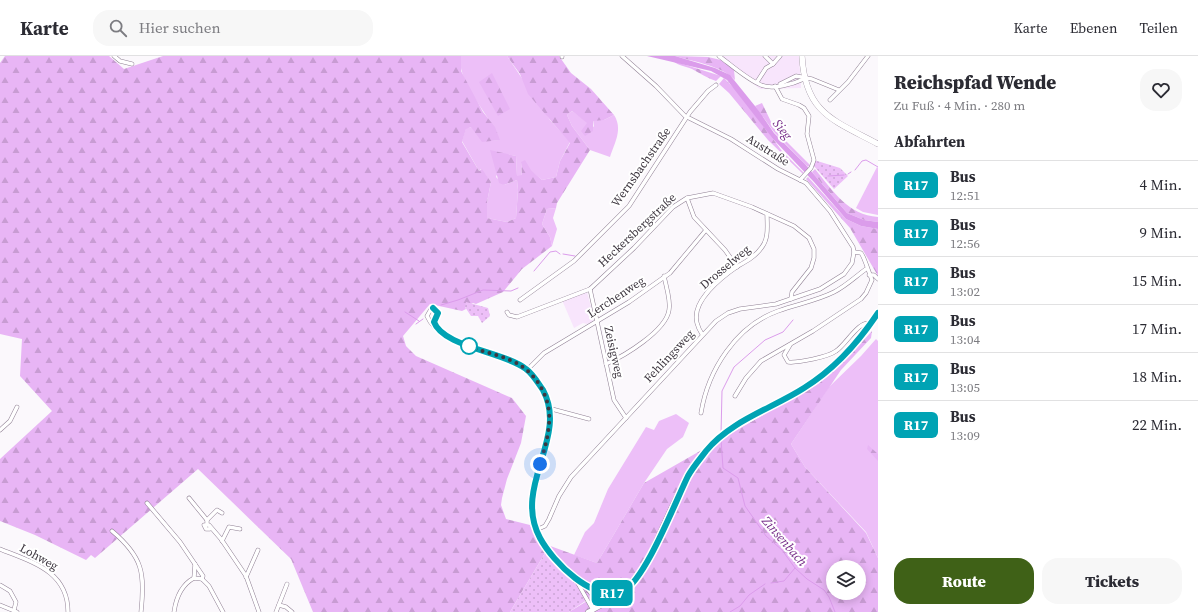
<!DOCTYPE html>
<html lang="de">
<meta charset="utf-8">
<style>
body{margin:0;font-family:"Source Serif 4",serif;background:#f7f7f7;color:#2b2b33;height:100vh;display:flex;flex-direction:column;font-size:15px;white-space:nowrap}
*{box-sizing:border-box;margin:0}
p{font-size:13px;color:#7c7c81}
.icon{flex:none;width:22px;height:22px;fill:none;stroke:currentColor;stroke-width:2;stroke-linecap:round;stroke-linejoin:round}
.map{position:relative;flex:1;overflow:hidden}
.details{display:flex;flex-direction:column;background:#fff;width:320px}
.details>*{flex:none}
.badge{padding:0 8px;border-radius:6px;font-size:14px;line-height:26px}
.tools{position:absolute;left:826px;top:504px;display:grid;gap:8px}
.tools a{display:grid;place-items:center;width:40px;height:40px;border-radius:50%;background:#fff;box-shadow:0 2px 10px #0003;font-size:20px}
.you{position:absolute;width:20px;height:20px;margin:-10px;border:3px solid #fff;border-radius:50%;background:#1a73e8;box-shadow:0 0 0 6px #1a73e833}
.map>.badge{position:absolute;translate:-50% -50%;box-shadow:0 0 0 2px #fff}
h2{padding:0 16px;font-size:15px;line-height:36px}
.round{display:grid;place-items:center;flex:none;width:42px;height:42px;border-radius:16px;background:#f7f7f7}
.overview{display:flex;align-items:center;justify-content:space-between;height:68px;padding:0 16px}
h1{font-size:19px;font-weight:800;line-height:30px}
.cta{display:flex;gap:8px;margin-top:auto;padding:8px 16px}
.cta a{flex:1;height:46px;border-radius:16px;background:#3f6117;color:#fff;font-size:16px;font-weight:800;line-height:46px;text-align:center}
.cta a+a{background:#f7f7f7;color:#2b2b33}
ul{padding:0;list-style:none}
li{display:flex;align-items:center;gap:12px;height:48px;padding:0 16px;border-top:1px solid #e1e1e2}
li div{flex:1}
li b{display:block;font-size:15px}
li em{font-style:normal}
li .badge{min-width:44px;font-weight:700;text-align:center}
header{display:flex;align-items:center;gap:24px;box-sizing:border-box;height:56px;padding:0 20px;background:#fff;border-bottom:1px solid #e1e1e2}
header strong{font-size:19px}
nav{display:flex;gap:22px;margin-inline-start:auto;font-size:14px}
.search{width:280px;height:36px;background:#f7f7f7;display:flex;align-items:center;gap:10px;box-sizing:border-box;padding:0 14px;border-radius:16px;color:#7c7c81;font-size:15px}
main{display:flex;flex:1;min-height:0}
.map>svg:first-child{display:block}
</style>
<header>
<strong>Karte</strong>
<div class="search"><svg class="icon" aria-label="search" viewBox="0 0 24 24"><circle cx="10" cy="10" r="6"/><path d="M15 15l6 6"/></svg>Hier suchen</div>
<nav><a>Karte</a><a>Ebenen</a><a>Teilen</a></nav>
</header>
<main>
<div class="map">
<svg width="878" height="556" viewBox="0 0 878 556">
<defs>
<pattern id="forest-firs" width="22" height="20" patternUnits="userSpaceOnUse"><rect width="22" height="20" fill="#e8b5f5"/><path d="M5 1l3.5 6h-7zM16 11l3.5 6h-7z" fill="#c89cd3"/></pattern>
<pattern id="park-dots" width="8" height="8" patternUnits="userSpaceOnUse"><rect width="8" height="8" fill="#edbff8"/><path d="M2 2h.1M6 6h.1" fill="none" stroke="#cca5d6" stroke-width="1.8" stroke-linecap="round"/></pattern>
</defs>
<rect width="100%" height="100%" fill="#fbf8fc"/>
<g fill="#f8e5fc">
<polygon points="717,0 799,0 801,32 760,33"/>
<polygon points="587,236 594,262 592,266 587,268 583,267 574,272 562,244"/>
</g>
<g fill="#edbff8">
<path d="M461 0H507L550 64 570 86 560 105 556 121 542 124 521 106 522 120H517L516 100 505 98 496 121 504 129 517 124 518 134 516 162 507 166 487 162V146L491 126 481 113 479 115 462 85 466 72 472 71 487 85 499 84C491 61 468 38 462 16 460 11 461 5 461 0Z"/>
<path d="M572 55 594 71 593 64H604L614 59C623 73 615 86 610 101L590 94 572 70 567 59Z"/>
<polygon points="877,111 878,112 878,159 863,156 856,152"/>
<polygon points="556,152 553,162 557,173 552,190 550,181 542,168 547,153"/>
<polygon points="876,283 878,285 878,502 866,476 805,411 791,388 829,331 861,300"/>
<polygon points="676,358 689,367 683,381 667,393 644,427 597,507 574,499 585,476 594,467 608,433 646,371 654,374 659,365"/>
</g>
<g fill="url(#forest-firs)" fill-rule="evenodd">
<path d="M5 0H109L124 13 163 0H461V15L483 56 495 71 500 84 482 86 471 71 466 73 462 86 479 115 482 113 491 126 487 146V162L507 166 516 162 518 134 517 124 504 129 499 127 490 94 516 100 517 120 522 119 521 106 525 104 531 114 542 124 556 121 560 105 570 87 528 38 520 18 507 0H559L571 17 591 33 614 59 604 64 593 65V75L585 80 581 75 587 67 572 55 567 59 572 70 590 94 557 147 556 152 547 153 542 168 550 181 552 190 522 213 503 236 476 248 473 247 465 251 466 253 462 255 430 248 403 280 406 290 416 300 512 342 526 360 521 387 507 423 502 442 501 449 506 463 530 469 534 478 542 487 597 507 644 427 819 327 844 305 872 275 871 282 841 314 791 388 805 411 866 477 878 502V556H569L587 545 548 492 510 556H313L291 503 198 413 95 502 91 499 86 504 35 479 0 465V403L52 355 20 320 22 283 0 278V7ZM833 511H859V537H833Z"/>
<path d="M675 0 708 1 721 4 734 14 735 24C720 9 695 6 675 0Z"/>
<path d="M673 5 721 20 716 25C707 22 700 17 692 13 685 10 679 10 673 5Z"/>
<polygon points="492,17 510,53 498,60 479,26"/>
<polygon points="724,22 739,37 782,95 804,117 803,118 768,84 729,37 719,28"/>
<polygon points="762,47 775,74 810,109 808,111 774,76 755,50"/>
<path d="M815 113C833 135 848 159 878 161V166L864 164 847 157 812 116Z"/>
<polygon points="808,121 846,163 861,170 878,173 878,220 850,172 806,123"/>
<polygon points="868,389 878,398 878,405 867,393"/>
</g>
<g fill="url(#park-dots)">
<polygon points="814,104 840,112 848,120 834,133 813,109"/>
<polygon points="466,246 488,252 490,260 482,267 478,260 471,260 465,251"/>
<polygon points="548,492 574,521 587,544 569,556 510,556"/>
</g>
<polygon fill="#db9ceb" points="647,0 675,0 715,12 730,19 759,55 774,77 805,108 847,157 864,164 878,166 878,173 861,170 846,163 814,126 773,83 727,24 711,15"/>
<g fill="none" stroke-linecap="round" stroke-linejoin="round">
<g stroke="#db9ceb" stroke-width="1">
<polyline points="855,114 862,105 866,104 878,111"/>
<polyline points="848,118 851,116"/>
<polyline points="828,120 844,119"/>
<polyline points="563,198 575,200"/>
<polyline points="534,215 550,196 556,195 560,198"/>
<polyline points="441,249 458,244 483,234 511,235 518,232"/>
<polyline points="405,256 419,265"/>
<polyline points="416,268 423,263"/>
<polyline points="721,378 722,335 734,311 765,284 783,276 793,264"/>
<polyline points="721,383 723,412 738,422 745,450 766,480 782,494 795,512 807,523 824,534 829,541 835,556"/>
<polyline points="771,527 784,525 795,512"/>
<polyline points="730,556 740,550 749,539 765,528"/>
</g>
<g stroke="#908094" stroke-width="4.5">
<g id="minor">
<polyline points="114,0 120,5 132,8"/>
<polyline points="562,0 562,1"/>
<path d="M622 0 656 30 685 60 731 83 778 113 806 127 830 155 853 191 854 196 861 197C864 200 869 217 872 224L866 237 861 243 813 275 761 305 746 322 735 340"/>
<path d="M719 0C731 9 748 24 761 29 773 34 793 28 804 23"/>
<polyline points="765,0 773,8"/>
<polyline points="757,26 766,12 773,8 780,0"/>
<polyline points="780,28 796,20 812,23 839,34"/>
<polyline points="775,30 782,43 799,49 804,52 809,60 807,78 814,104 811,112 800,124"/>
<polyline points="830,44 848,26 868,0"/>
<polyline points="687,142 694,161 725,194 737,211"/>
<polyline points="869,219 874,219 878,223"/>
<polyline points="590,233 614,344 626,362"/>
<polyline points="520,244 574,205 629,150 690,56 708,35 716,29"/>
<polyline points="507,256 509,259 517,261 590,233 634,192 673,151 687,142 713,137 752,151 794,170 809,182 814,193 814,202 811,212 792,236 791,243"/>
<path d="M436 272 434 266 438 257 435 253H431L427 260C440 292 501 293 526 313 531 316 535 322 538 327 567 369 531 406 531 449 531 479 558 509 580 526"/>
<path d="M702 278C700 275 698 271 697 267 691 245 722 221 738 210 747 205 756 200 762 191 769 182 767 169 767 158"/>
<path d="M790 289 784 299 788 306C798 307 828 301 836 295 846 289 859 263 871 268"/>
<path d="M606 308C624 300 666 275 669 254 671 245 666 230 664 220"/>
<polyline points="528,313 544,297 629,246 670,217 706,174"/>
<polyline points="548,352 589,363"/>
<path d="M701 357C708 314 736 270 778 255 797 248 816 245 834 236 846 230 855 221 866 213"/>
<polyline points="0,374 10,365 17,351"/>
<polyline points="189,442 207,464 207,468"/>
<polyline points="147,447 180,486 203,520 202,523 209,530 223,556"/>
<polyline points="207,464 217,454 222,457"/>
<polyline points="210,473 206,473 204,469 209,469 221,483 246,520 259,556"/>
<polyline points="536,474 545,470 549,463 559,440 571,421 716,265 728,257 740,253 776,248 820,233 844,218 852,207 854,196"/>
<path d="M112 475C143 501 145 517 141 556"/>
<polyline points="222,485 229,471 240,473"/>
<path d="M0 493C32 506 68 515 68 556"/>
<polyline points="246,521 258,494"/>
<polyline points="194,522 195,508"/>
<polyline points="576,524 593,554"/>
<polyline points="0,529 10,535 16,546 14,554"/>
<polyline points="585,530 594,541 593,554"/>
<polyline points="0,549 17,556"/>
<polyline points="279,549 286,551 292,556"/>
<path d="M174 556C176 542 181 529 194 522L202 523"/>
<polyline points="276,556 287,528"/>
</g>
</g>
<g stroke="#908094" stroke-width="5.5">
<g id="tertiary">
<path d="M578 525C596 534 602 539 623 535"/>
<path d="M588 556C611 546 628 533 643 512 666 470 680 417 717 384 742 361 775 350 803 332 834 314 858 287 878 257"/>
</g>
</g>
<g stroke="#908094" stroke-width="6">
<path id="primary" d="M802 0C805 57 833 64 878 88"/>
</g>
<use href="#minor" stroke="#fff" stroke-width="3.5"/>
<use href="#tertiary" stroke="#fff" stroke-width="4.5"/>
<use href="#primary" stroke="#fff" stroke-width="5.5"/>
</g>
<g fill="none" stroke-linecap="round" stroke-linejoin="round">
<g stroke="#fff" stroke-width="9">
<path id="line" d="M433 252 438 257 434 266C443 291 505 296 526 313 533 318 538 327 543 334 569 382 512 430 540 482 553 506 593 547 623 535 645 525 676 444 688 420 693 411 700 403 706 395 730 365 773 352 804 332 835 313 858 287 878 257"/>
</g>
<use href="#line" stroke="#00a3b4" stroke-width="6"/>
<path stroke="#3e3740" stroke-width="4" stroke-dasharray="0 7.2" d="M469 290C482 296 497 298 510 304 535 314 552 341 549 368 548 382 544 395 540 408"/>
</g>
<circle fill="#fff" stroke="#00a3b4" stroke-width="2" cx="469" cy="290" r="8"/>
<g text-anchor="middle" stroke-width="4" stroke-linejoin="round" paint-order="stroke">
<g font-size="12" fill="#3e3740" stroke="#fff">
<text transform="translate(768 94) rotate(32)" y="4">Austraße</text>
<text transform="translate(641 111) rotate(-55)" y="4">Wernsbachstraße</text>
<text transform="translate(637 174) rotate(-43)" y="4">Heckersbergstraße</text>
<text transform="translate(725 211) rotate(-40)" y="4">Drosselweg</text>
<text transform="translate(616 241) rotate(-33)" y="4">Lerchenweg</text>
<text transform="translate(614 296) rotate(77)" y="4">Zeisigweg</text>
<text transform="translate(669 300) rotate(-47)" y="4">Fehlingsweg</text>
<text transform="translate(39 501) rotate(29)" y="4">Lohweg</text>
</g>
<g font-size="13" font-style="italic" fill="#752a87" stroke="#fff">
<text transform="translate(783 73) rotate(52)" y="5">Sieg</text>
<text transform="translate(785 485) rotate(49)" y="5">Zinsenbach</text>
</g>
</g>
</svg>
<div class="tools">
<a><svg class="icon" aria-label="layers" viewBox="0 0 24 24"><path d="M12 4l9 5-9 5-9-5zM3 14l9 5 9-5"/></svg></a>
</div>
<div class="you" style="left:540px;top:408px"></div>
<b class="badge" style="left:612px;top:537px;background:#00a3b4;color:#fff">R17</b>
</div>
<section class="details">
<div class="overview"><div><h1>Reichspfad Wende</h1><p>Zu Fuß · 4 Min. · 280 m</p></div><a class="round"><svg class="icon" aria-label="heart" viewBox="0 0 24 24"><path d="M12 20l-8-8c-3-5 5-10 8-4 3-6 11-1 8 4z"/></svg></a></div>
<h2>Abfahrten</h2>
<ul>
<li><span class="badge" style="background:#00a3b4;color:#fff">R17</span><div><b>Bus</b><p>12:51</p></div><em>4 Min.</em></li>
<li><span class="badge" style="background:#00a3b4;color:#fff">R17</span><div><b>Bus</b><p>12:56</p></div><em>9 Min.</em></li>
<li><span class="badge" style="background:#00a3b4;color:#fff">R17</span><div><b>Bus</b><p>13:02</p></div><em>15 Min.</em></li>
<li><span class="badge" style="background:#00a3b4;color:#fff">R17</span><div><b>Bus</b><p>13:04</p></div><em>17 Min.</em></li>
<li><span class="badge" style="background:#00a3b4;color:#fff">R17</span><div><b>Bus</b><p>13:05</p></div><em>18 Min.</em></li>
<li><span class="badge" style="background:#00a3b4;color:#fff">R17</span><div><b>Bus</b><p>13:09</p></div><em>22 Min.</em></li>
</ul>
<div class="cta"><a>Route</a><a>Tickets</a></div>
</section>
</main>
